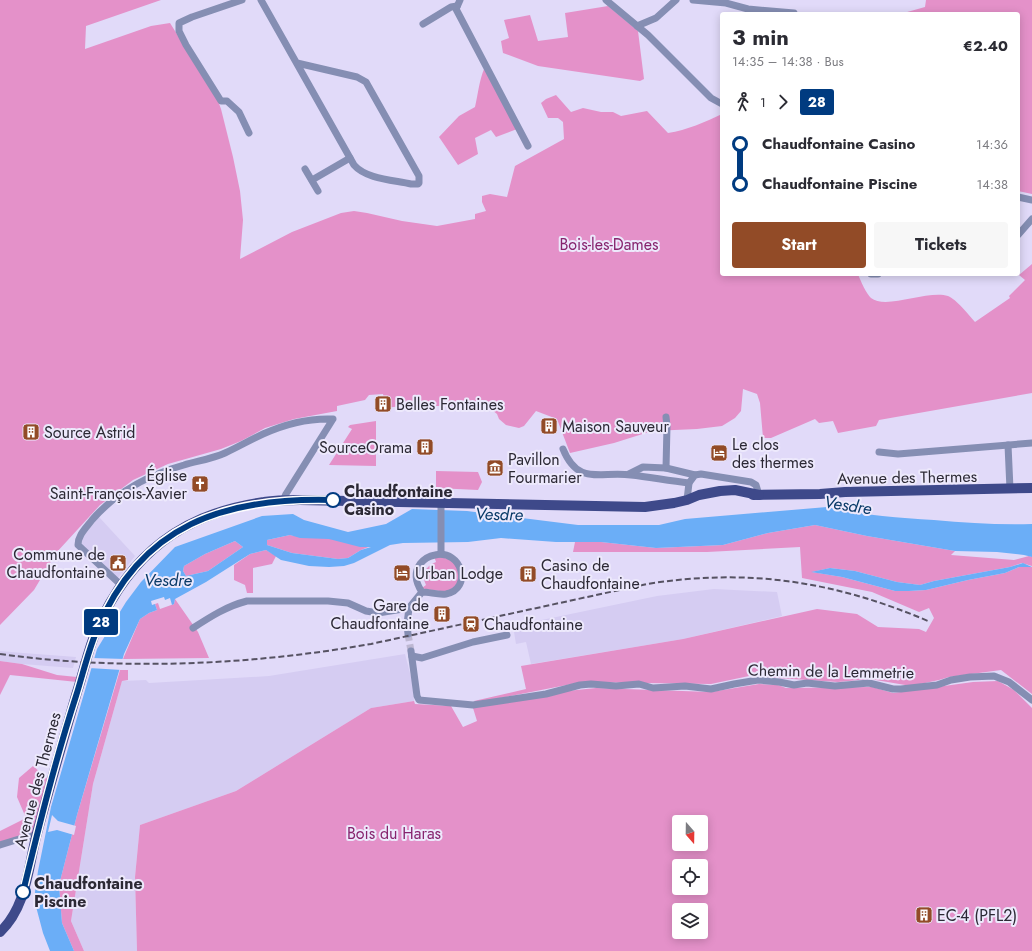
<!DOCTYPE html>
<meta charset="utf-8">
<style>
body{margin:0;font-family:Jost,sans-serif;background:#f7f7f7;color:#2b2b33;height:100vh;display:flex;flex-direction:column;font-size:15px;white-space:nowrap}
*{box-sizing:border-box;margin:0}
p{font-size:13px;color:#7c7c81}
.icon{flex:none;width:22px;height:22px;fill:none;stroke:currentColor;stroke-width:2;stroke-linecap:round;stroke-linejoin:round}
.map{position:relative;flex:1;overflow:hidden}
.sheet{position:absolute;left:720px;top:12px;width:300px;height:264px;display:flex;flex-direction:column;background:#fff;border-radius:4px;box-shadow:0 2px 10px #0003}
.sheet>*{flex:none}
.badge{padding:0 8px;border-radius:3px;font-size:14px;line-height:26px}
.needle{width:26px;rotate:160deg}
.buttons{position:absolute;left:672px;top:815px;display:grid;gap:8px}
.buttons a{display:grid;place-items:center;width:36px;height:36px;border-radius:4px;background:#fff;box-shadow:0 2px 10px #0003;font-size:20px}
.map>.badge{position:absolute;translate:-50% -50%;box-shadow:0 0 0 2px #fff}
.legs{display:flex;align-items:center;gap:6px;height:44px;padding:0 12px;font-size:13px}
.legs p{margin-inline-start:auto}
.headline{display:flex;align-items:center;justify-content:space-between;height:68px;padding:0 12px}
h1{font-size:22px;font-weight:700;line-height:30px}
.action{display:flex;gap:8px;margin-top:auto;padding:8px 12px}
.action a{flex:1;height:46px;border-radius:4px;background:#924b27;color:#fff;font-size:16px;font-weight:700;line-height:46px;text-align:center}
.action a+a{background:#f7f7f7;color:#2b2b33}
ul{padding:0 12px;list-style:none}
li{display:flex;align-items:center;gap:14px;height:40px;font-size:15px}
li i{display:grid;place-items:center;width:6px;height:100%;margin:0 5px;background:currentColor}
li i::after{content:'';width:10px;height:10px;margin:-5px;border:3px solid;border-radius:50%;background:#fff}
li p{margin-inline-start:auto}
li:first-child i{background:linear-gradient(#0000 50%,currentColor 0)}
li:last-child i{background:linear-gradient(currentColor 50%,#0000 0)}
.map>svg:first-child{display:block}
</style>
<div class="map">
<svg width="1032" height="951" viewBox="0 0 1032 951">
<rect width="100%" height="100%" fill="#e1daf9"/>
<g fill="#d5ccf2">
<polygon points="99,517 135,556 117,579 82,545 81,539"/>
<polygon points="714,589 777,592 782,616 683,639 531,664 526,642 516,644 513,626 657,596"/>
<polygon points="0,651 23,653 76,657 73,668 22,664 0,661"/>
<polygon points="405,654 412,681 414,701 371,708 236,791 140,825 135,877 137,951 84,951 71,921 93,784 122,681 146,680 149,683 269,676"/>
</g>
<g fill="#e491c9" fill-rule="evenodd">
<path d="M0 0H161L86 26 85 49 151 26 170 23 217 98 221 109 233 157 240 191 243 220 240 259 292 232 341 213 354 211 367 213 402 221 437 226 475 219V214L486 211 482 202V196L490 194 507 197 515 166 564 139 563 122 558 118H548L541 103 546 99 556 95 571 112 583 108 601 112H613L621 116 647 111 668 133C687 130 705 122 722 114V274H858C860 280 867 295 871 298 886 310 927 290 948 296 956 299 969 315 975 322L1010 298 1009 296 1025 280 1019 275 1032 264V393L879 420 876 426 838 433 833 421 819 423 815 419 771 438H763L760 403 757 394 743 389 741 411 735 418 722 426 697 429 652 431 614 443 570 453 557 419 536 411 524 426 519 428 506 425 499 419 497 414 492 410 483 406H401L386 408 383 394 369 395 365 400 337 406V411L294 419 265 428 241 441 221 449 168 464 133 480 100 505 56 553 34 590 0 625Z"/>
<polygon points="926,0 1032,0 1032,194 1018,191 1018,14 900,14 925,7"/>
<polygon points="608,6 638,31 644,79 640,81 538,66 503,53 501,41 509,38 504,20 530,15 538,41 568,37 565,13"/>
<path d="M484 69 517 129 496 137 491 130 475 138 478 154 458 165 439 137 459 116 475 107C478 94 479 82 484 69Z"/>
<polygon points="376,421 376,466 329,465 352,429 348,427 350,425"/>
<polygon points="436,471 478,472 482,482 478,490 436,488"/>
<polygon points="815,525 867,536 955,551 951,555 1014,560 1029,556 1032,557 1032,566 1022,563 1010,567 934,581 920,585 897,582 855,571 830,568 812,572 842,577 895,591 909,591 926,590 968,580 1005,573 1019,567 1032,567 1032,694 1001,670 949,677 939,680 911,686 870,679 838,682 749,676 711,684 582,682 475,703 474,701 526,689 521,666 683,639 817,609 857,614 878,627 919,629 926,632 934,618 929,608 919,612 872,592 802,578 800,547 707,552 573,552 575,542 601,542 656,548 723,545 768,533"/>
<path d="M290 535C303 538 315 537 328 538 343 540 355 547 371 546L361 550 348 558 338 559 292 553 267 545V540Z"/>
<polygon points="235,541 243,547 208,571 186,576 183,571 184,566 205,554"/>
<polygon points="266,550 276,556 272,564 253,568 253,593 247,593 245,585 234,580 234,565 250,554"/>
<path d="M434 556H439L454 561 460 573 457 585 447 592 425 589 422 588 426 585C421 575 425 566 436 562Z"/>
<polygon points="175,599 198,632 209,658 123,659 140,619 149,613 157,610 155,604 158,603 160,609 174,604"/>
<polygon points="0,661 22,664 57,675 77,677 77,682 10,675 0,695"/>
<polygon points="120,670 128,670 128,680 122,681 93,784 71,921 84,951 74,951 62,923 59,885 77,815"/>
<path d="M998 681 1014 690 1032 708V951H137L135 877 140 825 236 791 371 708 414 701 415 704 451 706 463 727 477 721 473 708 567 691 596 688 711 692 759 684 778 685 786 688 872 687 893 693 973 682ZM679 822H701V844H679ZM679 866H701V888H679ZM679 910H701V932H679Z"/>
<polygon points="33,766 48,779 32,836 0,845 0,831 26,818 17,797 19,778"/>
</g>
<g fill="#6baef7" fill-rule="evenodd">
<path d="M827 507C862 515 898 518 934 520 967 523 999 525 1032 524V557L1024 555 997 552 955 551 867 536 815 525 768 533 723 545 656 548 601 542H556L501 538 468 542 403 543 390 545 354 563 344 566 329 567 309 566 281 560 266 550 250 554 206 582 175 599 174 604 172 605 170 598 165 600 164 597 151 601 152 605 155 604 157 610 149 613 140 619 124 654 77 815 59 885 62 923 74 951H50L43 933 34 899 38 871 51 807 97 649 126 602 141 582 175 547 262 516 293 514 304 520 348 532 386 524 412 509 467 511 578 525H659L685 519ZM290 535 300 538 329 539 360 547H371L361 550 348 558 338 559 292 553 267 545V540ZM235 541 243 547 208 571 186 576 183 571 184 566 205 554Z"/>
<polygon points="1023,563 1032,567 1019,567 1005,573 968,580 926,590 909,591 895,591 842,577 811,572 830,568 855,571 897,582 920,585 934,581 1010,567"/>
</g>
<g fill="#e1daf9">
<polygon points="92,658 125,659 122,670 89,668"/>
<polygon points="52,815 58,821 76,826 74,835 57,830 48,832"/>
</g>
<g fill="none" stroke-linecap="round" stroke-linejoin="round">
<polyline stroke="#bdb7d2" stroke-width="7" stroke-dasharray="7 3.5" stroke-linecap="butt" points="408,634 411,651"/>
<g stroke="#858eb3" stroke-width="7">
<polyline points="242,0 192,17 179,23 179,31 186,45 221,101 227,101 239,112 249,133"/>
<path d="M261 0 354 165C366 179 393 180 411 184H418L419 183V176L366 82 357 77 297 63"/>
<polyline points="460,0 456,9 528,146"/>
<polyline points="606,0 648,35 711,98 722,104"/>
<polyline points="693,0 726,3 748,9 794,13"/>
<polyline points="423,24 451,7 457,6"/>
<polyline points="637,26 656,18 676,0"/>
<polyline points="305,169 318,191"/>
<polyline points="312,180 350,158"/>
<polyline points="1018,197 1032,200"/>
<polyline points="1018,235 1032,219"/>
<polyline points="871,274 878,274"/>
<polyline points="1008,445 1010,489"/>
<path d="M563 449C578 486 600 471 631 475 650 477 669 481 689 483"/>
<polyline points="879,452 898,454 1032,443"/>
<polyline points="666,468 667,426 666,417"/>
<polyline points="629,474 643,467 666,468 695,475"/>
<polyline points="687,500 689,483 695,475 701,474 751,482 756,485 759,495"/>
<polyline points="441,554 441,502"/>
<path d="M121 585 78 545C78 535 86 528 92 520 117 491 148 475 184 465 197 461 212 459 225 453 238 447 250 440 263 434 285 424 309 418 333 419L286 494 283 501"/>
<path d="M409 608 422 592C430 592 438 595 446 594 473 589 462 549 435 555 429 556 424 559 420 564 413 574 416 583 422 592"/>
<path d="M193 628C210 617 227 606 247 601H328L348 603 366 611 378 613 409 608"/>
<polyline points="408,634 407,624 409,608"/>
<polyline points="411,651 417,696 419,700 473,705 546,694 580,685 591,684 616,686 639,684 653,688 685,686 711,689 734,684 758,680 779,682 794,685 807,683 835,686 869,683 893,689 901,689 937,685 951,680 970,677 994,676 1009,682 1032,700"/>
<polyline points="412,656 422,658 473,642 507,635"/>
<polyline points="0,845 29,836 37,836"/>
</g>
<g stroke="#3e498a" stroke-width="10">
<polyline points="753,495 820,494 845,492 1032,488"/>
<path d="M0 932C26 908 28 869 36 837 49 789 63 740 77 692 84 671 88 649 97 629 130 554 183 513 264 502 276 500 288 500 300 500L645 507 674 503 687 500 699 495 720 491 735 490 759 495"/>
</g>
<path stroke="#565262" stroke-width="2" stroke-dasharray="6 3" stroke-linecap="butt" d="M0 654C123 671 250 665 371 644L647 584C748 568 834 581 928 621"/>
</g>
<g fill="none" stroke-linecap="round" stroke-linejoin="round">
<g stroke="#fff" stroke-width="9">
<path id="line-1" d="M23 892C39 826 55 761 76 696 83 674 88 651 97 630 141 524 225 497 333 500"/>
</g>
<use href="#line-1" stroke="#003b80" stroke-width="6"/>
</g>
<defs>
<g id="building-square" transform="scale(0.9)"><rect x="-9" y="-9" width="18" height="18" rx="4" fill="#924b27" stroke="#ede9fc"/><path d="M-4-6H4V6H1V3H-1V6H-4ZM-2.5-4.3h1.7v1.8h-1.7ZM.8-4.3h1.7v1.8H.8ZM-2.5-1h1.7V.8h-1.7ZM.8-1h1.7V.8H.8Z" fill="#fff"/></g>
<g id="hotel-square" transform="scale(0.9)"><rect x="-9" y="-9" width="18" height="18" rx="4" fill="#924b27" stroke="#ede9fc"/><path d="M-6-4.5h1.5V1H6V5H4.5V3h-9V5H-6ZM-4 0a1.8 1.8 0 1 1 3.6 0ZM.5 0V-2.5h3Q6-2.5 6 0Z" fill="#fff"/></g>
<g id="museum-square" transform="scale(0.9)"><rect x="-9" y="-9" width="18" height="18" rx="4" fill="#924b27" stroke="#ede9fc"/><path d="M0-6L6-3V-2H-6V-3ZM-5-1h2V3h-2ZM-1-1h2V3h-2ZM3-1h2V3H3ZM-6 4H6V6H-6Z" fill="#fff"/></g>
<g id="church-square" transform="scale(0.9)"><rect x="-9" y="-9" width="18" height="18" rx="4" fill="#924b27" stroke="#ede9fc"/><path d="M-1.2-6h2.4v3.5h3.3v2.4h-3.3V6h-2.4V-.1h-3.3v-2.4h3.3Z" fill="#fff"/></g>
<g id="civic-square" transform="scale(0.9)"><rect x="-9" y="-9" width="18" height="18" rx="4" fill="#924b27" stroke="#ede9fc"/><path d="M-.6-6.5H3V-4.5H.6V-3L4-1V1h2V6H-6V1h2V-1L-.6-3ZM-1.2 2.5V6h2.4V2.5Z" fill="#fff"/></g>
<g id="station-square" transform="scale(0.9)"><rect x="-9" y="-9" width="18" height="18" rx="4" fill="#924b27" stroke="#ede9fc"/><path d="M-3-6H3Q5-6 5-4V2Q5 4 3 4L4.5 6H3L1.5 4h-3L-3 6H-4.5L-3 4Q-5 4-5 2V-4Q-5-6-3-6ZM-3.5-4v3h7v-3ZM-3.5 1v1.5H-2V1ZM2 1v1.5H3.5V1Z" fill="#fff"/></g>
</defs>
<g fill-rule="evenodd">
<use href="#building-square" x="383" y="404"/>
<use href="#building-square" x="549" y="426"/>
<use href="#building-square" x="31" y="432"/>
<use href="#building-square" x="425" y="447"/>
<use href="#hotel-square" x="719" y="453"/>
<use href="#museum-square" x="495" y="468"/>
<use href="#church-square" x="200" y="484"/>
<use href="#civic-square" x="118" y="563"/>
<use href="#hotel-square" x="402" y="573"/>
<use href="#building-square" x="528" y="574"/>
<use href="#building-square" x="442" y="614"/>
<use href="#station-square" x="471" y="624"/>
<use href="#building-square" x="924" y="915"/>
</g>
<g fill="#fff" stroke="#003b80" stroke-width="2">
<circle cx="333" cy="500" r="7"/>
<circle cx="23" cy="892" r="7"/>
</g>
<g text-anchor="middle" stroke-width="4" stroke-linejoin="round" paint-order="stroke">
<g font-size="16" fill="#87246e" stroke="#ede9fc">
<text x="609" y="250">Bois-les-Dames</text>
<text x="394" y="839">Bois du Haras</text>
</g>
<g font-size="16" fill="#2c2935" stroke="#ede9fc" text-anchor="start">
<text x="396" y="410">Belles Fontaines</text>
<text x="562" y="432">Maison Sauveur</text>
<text x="44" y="438">Source Astrid</text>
<text x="732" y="450">Le clos<tspan x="732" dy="18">des thermes</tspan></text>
<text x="412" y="453" text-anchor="end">SourceOrama</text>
<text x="508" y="465">Pavillon<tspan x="508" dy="18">Fourmarier</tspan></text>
<text x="187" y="481" text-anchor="end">Église<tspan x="187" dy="18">Saint-François-Xavier</tspan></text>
<text x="105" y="560" text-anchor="end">Commune de<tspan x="105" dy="18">Chaudfontaine</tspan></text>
<text x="541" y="571">Casino de<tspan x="541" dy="18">Chaudfontaine</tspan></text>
<text x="415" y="579">Urban Lodge</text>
<text x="429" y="611" text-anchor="end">Gare de<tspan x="429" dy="18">Chaudfontaine</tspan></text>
<text x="484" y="630">Chaudfontaine</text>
<text x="937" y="921">EC-4 (PFL2)</text>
</g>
<g font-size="16" fill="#2c2935" stroke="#ede9fc">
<text transform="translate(907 477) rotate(-1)" y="6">Avenue des Thermes</text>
<text transform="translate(831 671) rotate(1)" y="6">Chemin de la Lemmetrie</text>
<text transform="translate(37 780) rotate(-75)" y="6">Avenue des Thermes</text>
</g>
<g font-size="16" font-weight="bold" fill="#2c2935" stroke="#ede9fc" text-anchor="start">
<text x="344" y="497">Chaudfontaine<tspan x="344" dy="18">Casino</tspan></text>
<text x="34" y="889">Chaudfontaine<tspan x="34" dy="18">Piscine</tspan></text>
</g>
<g font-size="17" font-style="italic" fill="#093a68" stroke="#ede9fc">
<text transform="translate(848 505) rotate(9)" y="6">Vesdre</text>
<text transform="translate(499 514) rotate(1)" y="6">Vesdre</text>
<text x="168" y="586">Vesdre</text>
</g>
</g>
</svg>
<div class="buttons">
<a><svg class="needle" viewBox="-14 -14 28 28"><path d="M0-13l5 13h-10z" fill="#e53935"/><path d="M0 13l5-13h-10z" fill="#7c7c81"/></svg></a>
<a><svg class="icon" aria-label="locate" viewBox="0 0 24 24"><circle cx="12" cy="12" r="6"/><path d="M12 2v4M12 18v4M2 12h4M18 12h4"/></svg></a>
<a><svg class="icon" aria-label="layers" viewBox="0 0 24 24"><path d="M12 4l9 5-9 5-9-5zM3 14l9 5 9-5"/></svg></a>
</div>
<b class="badge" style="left:101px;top:622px;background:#003b80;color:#fff">28</b>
<section class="sheet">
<div class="headline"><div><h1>3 min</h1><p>14:35 – 14:38 · Bus</p></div><b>€2.40</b></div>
<div class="legs"><svg class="icon" aria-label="walk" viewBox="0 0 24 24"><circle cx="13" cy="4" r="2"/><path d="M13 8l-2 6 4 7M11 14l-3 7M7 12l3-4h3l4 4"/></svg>1<svg class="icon" aria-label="forward" viewBox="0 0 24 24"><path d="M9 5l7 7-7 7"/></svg><b class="badge" style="background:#003b80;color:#fff">28</b></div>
<ul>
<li><i style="color:#003b80"></i><b>Chaudfontaine Casino</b><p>14:36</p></li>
<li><i style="color:#003b80"></i><b>Chaudfontaine Piscine</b><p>14:38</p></li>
</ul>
<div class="action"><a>Start</a><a>Tickets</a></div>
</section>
</div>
